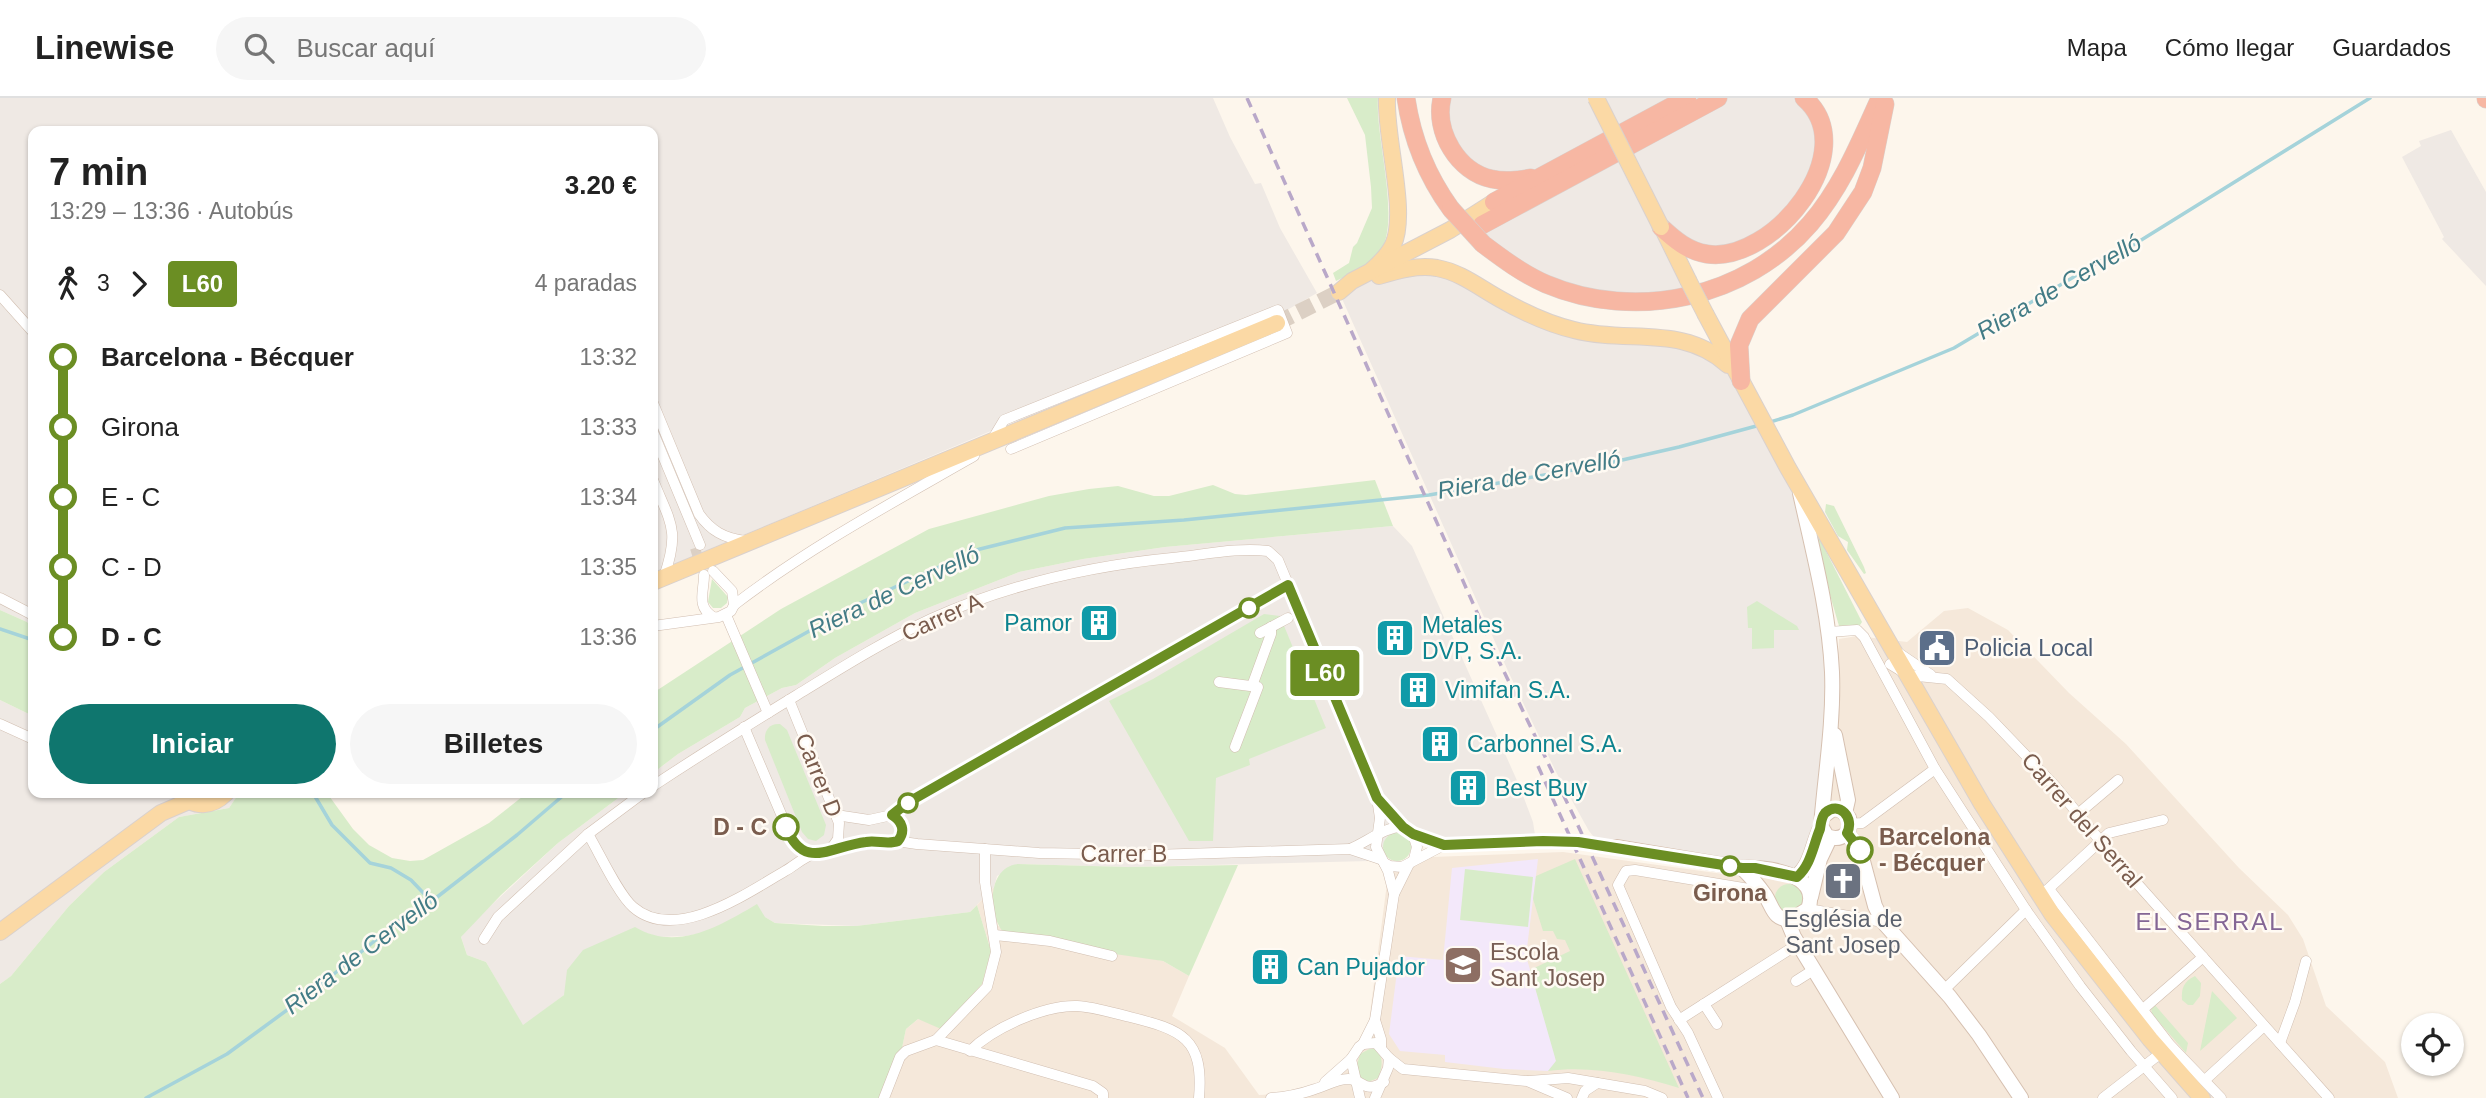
<!DOCTYPE html>
<html lang="es">
<meta charset="utf-8">
<style>
body{margin:0;font-family:Arial,sans-serif;background:#f6f6f6;color:#222;height:100vh;display:flex;flex-direction:column;font-size:26px;white-space:nowrap}
*{box-sizing:border-box;margin:0}
p{font-size:23px;color:#767676}
.icon{flex:none;width:38px;height:38px;fill:none;stroke:currentColor;stroke-width:2;stroke-linecap:round;stroke-linejoin:round}
.map{position:relative;flex:1;overflow:hidden}
.drawer{position:absolute;left:28px;top:28px;width:630px;height:672px;display:flex;flex-direction:column;background:#fff;border-radius:14px;box-shadow:0 2px 5px #0004}
.drawer>*{flex:none}
.badge{padding:0 14px;border-radius:5px;font-size:24px;line-height:46px}
.buttons{position:absolute;left:2401px;top:915px;display:grid;gap:14px}
.buttons a{display:grid;place-items:center;width:63px;height:63px;border-radius:50%;background:#fff;box-shadow:0 2px 5px #0004;font-size:35px}
.map>.badge{position:absolute;translate:-50% -50%;box-shadow:0 0 0 4px #fff}
.legs{display:flex;align-items:center;gap:10px;height:77px;padding:0 21px;font-size:23px}
.legs p{margin-inline-start:auto}
.head{display:flex;align-items:center;justify-content:space-between;height:119px;padding:0 21px}
h1{font-size:38px;font-weight:700;line-height:52px}
.action{display:flex;gap:14px;margin-top:auto;padding:14px 21px}
.action a{flex:1;height:80px;border-radius:42px;background:#0f766e;color:#fff;font-size:28px;font-weight:700;line-height:80px;text-align:center}
.action a+a{background:#f6f6f6;color:#222}
ul{padding:0 21px;list-style:none}
li{display:flex;align-items:center;gap:24px;height:70px;font-size:26px}
li i{display:grid;place-items:center;width:10px;height:100%;margin:0 9px;background:currentColor}
li i::after{content:'';width:18px;height:18px;margin:-9px;border:5px solid;border-radius:50%;background:#fff}
li p{margin-inline-start:auto}
li:first-child i{background:linear-gradient(#0000 50%,currentColor 0)}
li:last-child i{background:linear-gradient(currentColor 50%,#0000 0)}
header{display:flex;align-items:center;gap:42px;box-sizing:border-box;height:98px;padding:0 35px;background:#fff;border-bottom:2px solid #e0e0e0}
header strong{font-size:33px}
nav{display:flex;gap:38px;margin-inline-start:auto;font-size:24px}
.search{width:490px;height:63px;background:#f6f6f6;display:flex;align-items:center;gap:18px;box-sizing:border-box;padding:0 24px;border-radius:38px;color:#767676;font-size:26px}
.map>svg:first-child{display:block}
</style>
<header>
<strong>Linewise</strong>
<div class="search"><svg class="icon" aria-label="search" viewBox="0 0 24 24"><circle cx="10" cy="10" r="6"/><path d="M15 15l6 6"/></svg>Buscar aquí</div>
<nav><a>Mapa</a><a>Cómo llegar</a><a>Guardados</a></nav>
</header>
<div class="map">
<svg width="2486" height="1000" viewBox="0 0 2486 1000">
<rect width="100%" height="100%" fill="#fdf6ec"/>
<polygon fill="#f5e8da" points="1968,510 2008,532 2069,595 2126,646 2239,770 2288,817 2303,841 2326,908 2385,964 2398,1000 884,1000 902,950 906,931 918,921 928,924 991,853 977,807 994,789 998,828 1163,863 1189,878 1172,918 1225,950 1259,997 1294,995 1325,982 1354,951 1369,923 1389,770 1432,759 1563,754 1738,778 1809,774 1833,667 1839,541 1857,538 1907,544 1944,513"/>
<g fill="#efe9e4">
<polygon points="0,0 1213,0 1230,39 1255,86 1261,85 1280,130 1317,195 1273,220 1010,325 653,475 653,33 33,33 33,530 27,524 0,512"/>
<polygon points="1442,0 1683,0 1680,4 1718,0 1804,0 1823,29 1806,96 1736,154 1673,140 1695,196 1566,193 1473,137 1519,82 1466,67 1440,8"/>
<polygon points="2451,32 2486,94 2486,188 2442,141 2444,139 2402,59 2421,48 2419,43"/>
<polygon points="1430,169 1542,222 1667,240 1735,273 1786,371 1816,474 1827,535 1826,661 1808,766 1797,773 1605,744 1594,739 1589,733 1556,674 1508,573 1339,194 1379,178"/>
<polygon points="1393,428 1412,448 1519,687 1533,724 1535,737 1446,741 1369,763 1128,769 1018,766 997,778 994,789 970,814 856,828 775,825 765,819 727,824 708,834 686,838 658,839 646,835 523,928 486,864 467,857 461,839 469,828 558,745 625,695 653,695 653,675 678,656 740,619 745,610 782,590 796,587 835,560 915,515 1019,474 1083,461 1165,449"/>
<polygon points="0,602 33,618 33,695 239,695 229,710 179,719 104,774 69,808 11,878 0,886"/>
</g>
<polygon fill="#f3e8fa" points="1538,761 1526,858 1554,953 1556,963 1552,970 1548,973 1504,971 1445,964 1445,957 1400,953 1389,936 1399,858 1443,862 1452,770"/>
<g fill="#d8ecc9">
<path d="M1347 0H1378C1375 41 1403 127 1378 157 1367 169 1351 176 1336 183L1333 175 1349 165 1353 149 1357 145 1372 110 1371 89 1365 37Z"/>
<polygon points="1375,382 1393,428 1165,449 1083,461 1019,474 915,515 835,560 796,587 782,590 745,610 740,619 678,656 653,675 653,595 781,511 929,431 1049,398 1089,391 1118,388 1154,398 1169,398 1213,387 1235,396 1246,397"/>
<polygon points="1826,406 1834,408 1864,469 1866,475 1864,476 1847,452 1848,444 1838,438 1825,414"/>
<polygon points="1806,414 1862,524 1860,527 1839,528"/>
<polygon points="712,481 728,499 727,505 721,510 713,510 708,504"/>
<polygon points="1757,503 1797,528 1799,532 1774,532 1774,550 1752,551 1752,530 1748,530 1747,509"/>
<polygon points="0,512 27,524 33,530 33,618 0,602"/>
<polygon points="1264,516 1280,518 1326,630 1249,661 1250,667 1216,680 1213,743 1189,743 1109,603 1153,581"/>
<path d="M780 626 787 632 826 727 824 737 816 743 808 741 802 734 765 642C764 632 770 625 780 626Z"/>
<path d="M239 695H327L353 731 369 747 392 760 410 763 423 762 489 725 527 695H625L558 745 501 797 461 839 467 857 486 864 523 927 564 897 567 872 583 852 635 829C677 854 720 828 757 806L765 819 775 825 823 828H856L970 814 977 807 991 853 982 886 941 931 918 921 906 931 902 950 884 1000H0V886L11 878 69 808 104 774 179 719 229 710Z"/>
<circle cx="1397" cy="749" r="14"/>
<path d="M1575 761 1679 990C1638 977 1591 967 1548 973L1556 963 1530 872 1570 853 1565 842 1557 841 1553 833H1543L1533 801 1536 778Z"/>
<path d="M1018 766 1128 769 1238 767 1189 878 1163 863 1108 855 1003 834C987 814 988 769 1018 766Z"/>
<polygon points="1465,771 1533,779 1528,829 1460,822"/>
<circle cx="1789" cy="800" r="14"/>
<path d="M2195 878 2201 885 2200 898 2193 907H2188L2182 902C2181 890 2184 883 2195 878Z"/>
<polygon points="2212,893 2237,920 2200,953"/>
<polygon points="2154,906 2188,945 2186,955 2152,916 2151,910"/>
<path d="M1373 949C1384 957 1383 968 1378 980L1368 984 1360 979 1357 967 1360 956Z"/>
</g>
<g fill="none" stroke-linecap="round" stroke-linejoin="round">
<g stroke="#a5d3da" stroke-width="3.5">
<polyline points="1767,325 1793,317 1954,250 2099,164 2130,149 2370,0"/>
<polyline points="0,531 33,542"/>
<polyline points="653,632 730,577 858,506 976,452 1065,430 1184,422 1429,397 1596,368 1679,349 1760,327"/>
<polyline points="313,695 332,727 370,765 391,770 411,782 431,803"/>
<polyline points="146,1000 227,956 313,893 404,819 432,803 517,737 566,695"/>
</g>
<polyline stroke="#dcd0c4" stroke-width="10" stroke-dasharray="10 5" stroke-linecap="butt" points="695,450 701,469"/>
<polyline stroke="#dcd0c4" stroke-width="16" stroke-dasharray="16 8" stroke-linecap="butt" points="1277,225 1339,194"/>
<g stroke="#d1beb0" stroke-width="11">
<g id="street">
<polyline points="0,197 33,234"/>
<path d="M653 305 699 416C711 433 724 440 745 443"/>
<polyline points="653,334 700,447"/>
<polyline points="992,342 1004,322 1278,212 1287,235 1011,351"/>
<path d="M653 382C671 426 680 432 664 479"/>
<path d="M704 477C704 494 696 508 713 519"/>
<polyline points="0,500 33,517"/>
<path d="M734 507C808 450 892 405 974 358"/>
<polyline points="726,517 768,615"/>
<polyline points="653,528 719,519 731,513 734,507 732,493 713,473"/>
<polyline points="1829,534 1857,532 1864,539 1935,671 2026,812 2080,888 2131,953 2172,1000"/>
<polyline points="1260,535 1288,520"/>
<polyline points="1897,554 1931,577"/>
<polyline points="1890,566 1908,577 1947,581 1989,619 2055,688 2117,763 2329,1000"/>
<polyline points="1219,584 1258,589 1235,649"/>
<polyline points="1252,588 1271,536 1271,529"/>
<polyline points="789,602 839,725 838,741 831,751"/>
<polyline points="0,626 33,641"/>
<polyline points="744,629 793,744 804,754 813,756"/>
<path d="M653 688C700 657 748 627 797 597 841 570 884 543 931 521 1007 487 1089 468 1172 460 1203 457 1238 449 1268 453L1278 462 1377 700 1380 720 1376 749 1388 773 1394 796 1375 922 1363 946 1359 949 1351 961 1360 1000"/>
<polyline points="1379,703 1403,729 1413,736 1444,747 1564,743 1616,749"/>
<polyline points="2079,715 2118,682"/>
<path d="M836 717 869 722 892 717C902 723 906 733 898 743"/>
<polyline points="892,717 907,705 1288,487"/>
<polyline points="1850,726 1862,725 1935,671"/>
<path d="M588 736C599 754 618 796 633 809 675 846 747 795 785 773 794 768 804 759 813 756 848 746 882 740 917 746L1039 755 1152 757 1350 751 1380 761"/>
<polyline points="1413,736 1417,749 1414,761"/>
<path d="M1350 751C1367 744 1386 728 1403 729"/>
<polyline points="1384,765 1390,768 1402,769 1444,747"/>
<polyline points="2049,791 2170,947 2221,1000"/>
<polyline points="2045,794 2109,735 2163,722"/>
<polyline points="1394,796 1409,766"/>
<polyline points="1808,811 1883,824"/>
<polyline points="995,837 1050,843 1112,858"/>
<polyline points="484,841 498,819 588,736 643,695"/>
<polyline points="1796,883 1815,871"/>
<polyline points="1944,892 2026,812"/>
<polyline points="1704,906 1717,926"/>
<polyline points="2142,912 2203,859"/>
<polyline points="1375,922 1381,941 1381,949"/>
<polyline points="1679,922 1798,846"/>
<polyline points="936,942 1093,988 1103,995 1103,1000"/>
<polyline points="2280,945 2295,904 2306,863"/>
<polyline points="1363,946 1376,945 1389,960 1403,971 1527,983 1567,1000"/>
<path d="M970 953C993 930 1044 907 1077 908 1095 909 1113 915 1130 919 1182 932 1204 940 1199 1000"/>
<polyline points="2205,982 2264,928"/>
<polyline points="1529,983 1568,980 1645,993 1662,1000"/>
<polyline points="1325,984 1351,961"/>
<polyline points="884,1000 900,959 906,953 936,942 987,889 996,854 985,784 985,751"/>
<path d="M1271 1000C1287 999 1301 996 1315 991 1326 988 1336 981 1348 981 1364 982 1364 996 1384 984"/>
<polyline points="1375,1000 1388,970 1389,960"/>
<polyline points="1582,1000 1585,993 1597,985"/>
<polyline points="1718,1000 1688,935 1671,909 1618,787 1626,773 1635,772 1761,793"/>
<polyline points="2103,1000 2161,955"/>
</g>
</g>
<g stroke="#d6c0b0" stroke-width="16">
<g id="secondary">
<polyline points="1835,637 1848,702 1845,715"/>
<path d="M1821 728 1827 738C1841 744 1853 735 1849 720L1841 712 1833 711 1822 719"/>
<polyline points="1847,735 1860,752 1875,808 1883,824 1950,899 1979,937 2021,1000"/>
<path d="M1616 749 1742 770C1766 769 1822 775 1808 811L1792 821C1773 823 1773 809 1765 797 1758 787 1751 779 1742 770"/>
<path d="M1796 779C1812 766 1812 746 1821 728 1825 677 1834 625 1832 574 1829 513 1813 454 1800 395"/>
<polyline points="1811,799 1820,761 1830,740"/>
<polyline points="1787,822 1794,839 1892,1000"/>
</g>
</g>
<g stroke="#dad1cd" stroke-width="18">
<g id="primary">
<polyline points="1663,131 1688,182"/>
<path d="M1372 172C1380 165 1388 157 1393 147 1408 114 1385 41 1387 0"/>
<path d="M1379 178C1399 172 1417 167 1437 170 1460 174 1480 190 1500 201 1523 214 1548 226 1574 232 1629 246 1683 226 1728 267"/>
<polyline points="1339,194 1352,183 1450,132 1494,104"/>
<polyline points="1706,217 1788,370 1982,706 2052,816 2150,941 2202,1000"/>
<polyline points="653,484 1277,225"/>
<path d="M181 695C194 711 212 709 226 695"/>
<polyline points="0,834 161,715 189,703"/>
</g>
</g>
<g stroke="#dad1cd" stroke-width="19">
<g id="highway">
<path d="M1406 0C1412 41 1427 78 1451 111"/>
<path d="M1442 0C1434 34 1458 74 1492 81 1505 84 1518 82 1531 80"/>
<polyline points="2486,0 2486,1"/>
<polyline points="1494,104 1687,0"/>
<polyline points="1482,127 1718,0"/>
<path d="M1661 129C1675 142 1688 153 1707 156 1772 166 1865 53 1804 0"/>
<path d="M1483 146C1503 161 1523 176 1546 186 1636 224 1746 200 1810 126 1842 89 1860 44 1880 0"/>
<polyline points="1741,283 1739,247 1750,221 1836,135 1863,94 1872,70 1885,6"/>
</g>
</g>
<use href="#street" stroke="#fff" stroke-width="10"/>
<use href="#secondary" stroke="#fff" stroke-width="14"/>
<use href="#primary" stroke="#fbd9a5" stroke-width="16"/>
<use href="#highway" stroke="#f7b7a3" stroke-width="18"/>
<g stroke="#b9a8c9" stroke-width="3.5" stroke-dasharray="10 7" stroke-linecap="butt">
<polyline points="1247,0 1497,559 1575,721 1703,1000"/>
<polyline points="1538,668 1688,1000"/>
</g>
<g stroke="#dad1cd" stroke-width="18" stroke-linecap="butt">
<g id="primary-bridge">
<polyline points="1596,0 1661,129"/>
<polyline points="1688,182 1706,217"/>
</g>
</g>
<g stroke="#dad1cd" stroke-width="19" stroke-linecap="butt">
<polyline id="highway-bridge" points="1451,111 1483,146"/>
</g>
<use href="#primary-bridge" stroke="#fbd9a5" stroke-width="16"/>
<use href="#highway-bridge" stroke="#f7b7a3" stroke-width="18"/>
</g>
<g fill="none" stroke-linecap="round" stroke-linejoin="round">
<g stroke="#fff" stroke-width="16">
<path id="line-1" d="M786 729C804 774 830 748 866 744 877 742 888 747 898 743 906 733 902 723 892 717L907 705 1288 487 1377 700 1403 729 1413 736 1444 747 1543 743 1578 744 1742 770H1755L1797 779C1811 767 1813 748 1820 731 1821 725 1821 720 1825 715 1839 702 1855 720 1847 735L1860 752"/>
</g>
<use href="#line-1" stroke="#6b8e23" stroke-width="10"/>
</g>
<defs>
<g id="building-square" transform="scale(2.0125)"><rect x="-9" y="-9" width="18" height="18" rx="4" fill="#0f9aa8" stroke="#fffaf3"/><path d="M-4-6H4V6H1V3H-1V6H-4ZM-2.5-4.3h1.7v1.8h-1.7ZM.8-4.3h1.7v1.8H.8ZM-2.5-1h1.7V.8h-1.7ZM.8-1h1.7V.8H.8Z" fill="#fff"/></g>
<g id="civic-square" transform="scale(2.0125)"><rect x="-9" y="-9" width="18" height="18" rx="4" fill="#5c6f8a" stroke="#fffaf3"/><path d="M-.6-6.5H3V-4.5H.6V-3L4-1V1h2V6H-6V1h2V-1L-.6-3ZM-1.2 2.5V6h2.4V2.5Z" fill="#fff"/></g>
<g id="church-square" transform="scale(2.0125)"><rect x="-9" y="-9" width="18" height="18" rx="4" fill="#6b7280" stroke="#fffaf3"/><path d="M-1.2-6h2.4v3.5h3.3v2.4h-3.3V6h-2.4V-.1h-3.3v-2.4h3.3Z" fill="#fff"/></g>
<g id="school-square" transform="scale(2.0125)"><rect x="-9" y="-9" width="18" height="18" rx="4" fill="#8d6e63" stroke="#fffaf3"/><path d="M0-5L7-2L0 1L-7-2ZM-4 1L0 2.5L4 1V4Q0 6-4 4Z" fill="#fff"/></g>
</defs>
<g fill-rule="evenodd">
<use href="#building-square" x="1099" y="525"/>
<use href="#building-square" x="1395" y="540"/>
<use href="#civic-square" x="1937" y="550"/>
<use href="#building-square" x="1418" y="592"/>
<use href="#building-square" x="1440" y="646"/>
<use href="#building-square" x="1468" y="690"/>
<use href="#church-square" x="1843" y="783"/>
<use href="#school-square" x="1463" y="867"/>
<use href="#building-square" x="1270" y="869"/>
</g>
<g fill="#fff" stroke="#6b8e23" stroke-width="3.5">
<circle cx="1249" cy="510" r="9"/>
<circle cx="908" cy="705" r="9"/>
<circle cx="786" cy="729" r="12"/>
<circle cx="1860" cy="752" r="12"/>
<circle cx="1730" cy="768" r="9"/>
</g>
<g text-anchor="middle" stroke-width="5" stroke-linejoin="round" paint-order="stroke">
<g font-size="23" fill="#7a5c4d" stroke="#fffaf3">
<text transform="translate(942 519) rotate(-24)" y="8">Carrer A</text>
<text transform="translate(819 677) rotate(68)" y="8">Carrer D</text>
<text transform="translate(2082 722) rotate(49)" y="8">Carrer del Serral</text>
<text x="1124" y="764">Carrer B</text>
</g>
<g font-size="23" fill="#0d838f" stroke="#fffaf3" text-anchor="start">
<text x="1072" y="533" text-anchor="end">Pamor</text>
<text x="1422" y="535">Metales<tspan x="1422" dy="26">DVP, S.A.</tspan></text>
<text x="1445" y="600">Vimifan S.A.</text>
<text x="1467" y="654">Carbonnel S.A.</text>
<text x="1495" y="698">Best Buy</text>
<text x="1297" y="877">Can Pujador</text>
</g>
<g font-size="23" fill="#4e5e75" stroke="#fffaf3" text-anchor="start">
<text x="1964" y="558">Policia Local</text>
</g>
<g font-size="23" font-weight="bold" fill="#7a5c4d" stroke="#fffaf3" text-anchor="end">
<text x="767" y="737">D - C</text>
<text x="1879" y="747" text-anchor="start">Barcelona<tspan x="1879" dy="26">- Bécquer</tspan></text>
<text x="1730" y="803" text-anchor="middle">Girona</text>
</g>
<g font-size="23" fill="#5b616d" stroke="#fffaf3">
<text x="1843" y="829">Església de<tspan x="1843" dy="26">Sant Josep</tspan></text>
</g>
<g font-size="23" fill="#785e54" stroke="#fffaf3" text-anchor="start">
<text x="1490" y="862">Escola<tspan x="1490" dy="26">Sant Josep</tspan></text>
</g>
<g font-size="24" font-style="italic" fill="#437c86" stroke="#fffaf3">
<text transform="translate(2059 189) rotate(-30)" y="8">Riera de Cervelló</text>
<text transform="translate(1529 377) rotate(-10)" y="8">Riera de Cervelló</text>
<text transform="translate(894 494) rotate(-25)" y="8">Riera de Cervelló</text>
<text transform="translate(361 855) rotate(-37)" y="8">Riera de Cervelló</text>
</g>
<g font-size="24" letter-spacing="2" fill="#846695" stroke="#fffaf3">
<text x="2210" y="832">EL SERRAL</text>
</g>
</g>
</svg>
<div class="buttons">
<a><svg class="icon" aria-label="locate" viewBox="0 0 24 24"><circle cx="12" cy="12" r="6"/><path d="M12 2v4M12 18v4M2 12h4M18 12h4"/></svg></a>
</div>
<b class="badge" style="left:1325px;top:575px;background:#6b8e23;color:#fff">L60</b>
<section class="drawer">
<div class="head"><div><h1>7 min</h1><p>13:29 – 13:36 · Autobús</p></div><b>3.20 €</b></div>
<div class="legs"><svg class="icon" aria-label="walk" viewBox="0 0 24 24"><circle cx="13" cy="4" r="2"/><path d="M13 8l-2 6 4 7M11 14l-3 7M7 12l3-4h3l4 4"/></svg>3<svg class="icon" aria-label="forward" viewBox="0 0 24 24"><path d="M9 5l7 7-7 7"/></svg><b class="badge" style="background:#6b8e23;color:#fff">L60</b><p>4 paradas</p></div>
<ul>
<li><i style="color:#6b8e23"></i><b>Barcelona - Bécquer</b><p>13:32</p></li>
<li><i style="color:#6b8e23"></i><span>Girona</span><p>13:33</p></li>
<li><i style="color:#6b8e23"></i><span>E - C</span><p>13:34</p></li>
<li><i style="color:#6b8e23"></i><span>C - D</span><p>13:35</p></li>
<li><i style="color:#6b8e23"></i><b>D - C</b><p>13:36</p></li>
</ul>
<div class="action"><a>Iniciar</a><a>Billetes</a></div>
</section>
</div>
